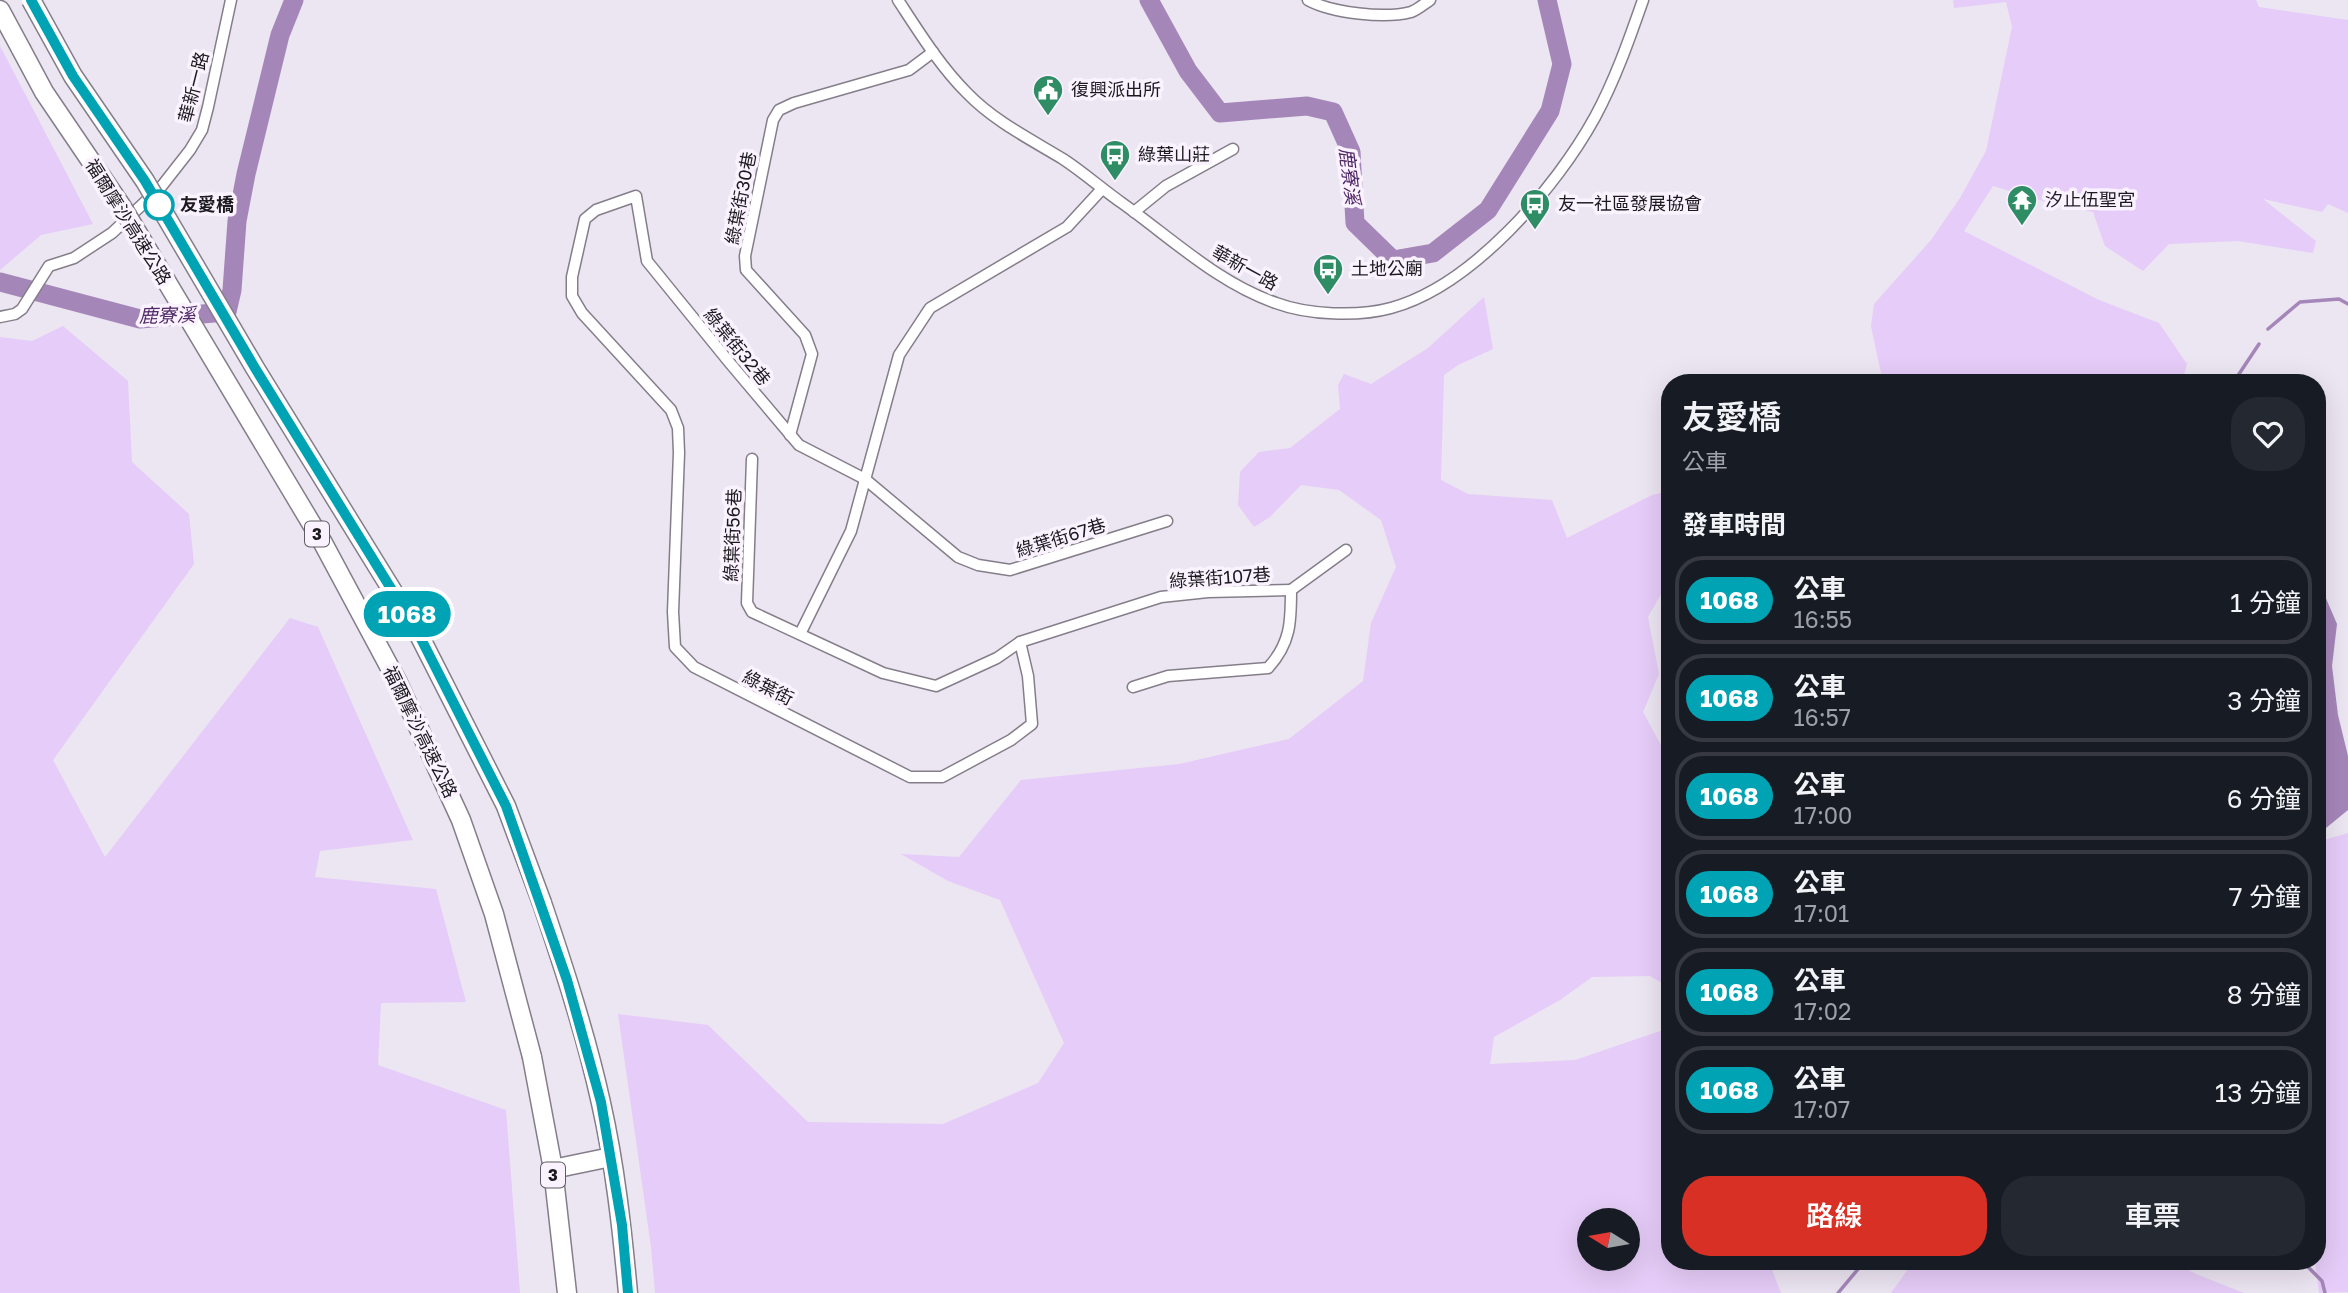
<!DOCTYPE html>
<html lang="zh-TW">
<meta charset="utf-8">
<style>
body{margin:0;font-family:"Golos Text","Noto Sans TC",sans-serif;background:#242831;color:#f1f3f6;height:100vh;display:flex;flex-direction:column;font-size:26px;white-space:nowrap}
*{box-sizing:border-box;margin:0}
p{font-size:23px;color:#9ea1a6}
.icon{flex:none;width:38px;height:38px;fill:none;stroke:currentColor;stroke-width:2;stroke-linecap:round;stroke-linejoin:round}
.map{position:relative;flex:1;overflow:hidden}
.details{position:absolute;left:1661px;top:374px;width:665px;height:896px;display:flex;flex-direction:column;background:#171b24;border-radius:28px;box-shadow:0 7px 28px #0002}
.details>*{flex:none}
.badge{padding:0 14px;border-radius:23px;font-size:24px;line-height:46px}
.needle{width:46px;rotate:281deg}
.controls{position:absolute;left:1577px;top:1208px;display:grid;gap:14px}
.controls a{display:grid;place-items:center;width:63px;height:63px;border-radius:50%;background:#171b24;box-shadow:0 7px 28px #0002;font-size:35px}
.map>.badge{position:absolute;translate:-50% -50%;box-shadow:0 0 0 4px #fff}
h2{padding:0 21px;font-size:26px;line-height:63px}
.round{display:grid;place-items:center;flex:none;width:74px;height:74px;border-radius:28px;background:#242831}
.overview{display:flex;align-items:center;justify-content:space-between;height:119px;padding:0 21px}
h1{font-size:33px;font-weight:600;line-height:52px}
.primary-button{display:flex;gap:14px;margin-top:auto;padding:14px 21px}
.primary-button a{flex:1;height:80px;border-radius:28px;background:#d93025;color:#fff;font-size:28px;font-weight:600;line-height:80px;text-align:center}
.primary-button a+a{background:#242831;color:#f1f3f6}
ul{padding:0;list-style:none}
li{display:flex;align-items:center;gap:21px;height:88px;margin:0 14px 10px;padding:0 7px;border:4px solid #363941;border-radius:28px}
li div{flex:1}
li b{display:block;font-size:26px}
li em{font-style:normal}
li .badge{min-width:77px;font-weight:700;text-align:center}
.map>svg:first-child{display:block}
</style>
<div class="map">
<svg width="2348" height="1293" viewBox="0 0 2348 1293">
<rect width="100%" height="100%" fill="#ece5f2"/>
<g fill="#e6ccf8" fill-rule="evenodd">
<polygon points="1953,0 2256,0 2259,7 2348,20 2348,213 2328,204 2322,212 2263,199 2316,241 2313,253 2238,241 2169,244 2143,271 2105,246 2093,212 2056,205 1993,186 1964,231 2099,300 2159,323 2187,364 2182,383 1883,383 1871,326 1874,304 1931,240 1960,198 1986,151 2012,27 2006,2 1954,8"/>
<polygon points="0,46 93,224 41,235 0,270"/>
<path d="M1484 297 1493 349 1458 365 1444 375 1441 480 1468 494 1552 500 1567 538 1652 495 1670 491 1669 580 1648 617 1659 674 1643 712 1668 758 1669 987 1650 976 1592 977 1560 1000 1494 1037 1490 1064 1575 1060 1669 1028 1670 1262H1769L1781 1293H655L651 1247 618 1014 708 1025 808 1122 943 1124 1038 1083 1064 1043 1000 900 948 881 901 854 959 857 1021 780 1179 764 1289 739 1363 681 1371 623 1396 567 1381 520 1339 490 1301 485 1270 517 1254 527 1238 505 1240 472 1259 452 1290 448 1340 409 1338 385 1344 374 1371 384 1428 348ZM1589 1220H1628V1258H1589Z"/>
<polygon points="63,326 128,381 132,462 189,514 194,564 53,760 105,857 290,618 318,627 413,840 320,851 315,877 436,889 466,1002 381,1003 378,1065 506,1110 520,1293 0,1293 0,337 32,341"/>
<polygon points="2348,833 2348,1292 2319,1293 2315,1262 2317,1262 2317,842"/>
<polygon points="1913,1262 2174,1262 2196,1274 2244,1293 1891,1293"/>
</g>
<polygon fill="#a586b9" points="2317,527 2318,543 2323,550 2326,566 2325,596 2337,624 2332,666 2338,715 2348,756 2348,810 2326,828 2317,826"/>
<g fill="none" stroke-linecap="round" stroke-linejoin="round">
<g stroke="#a586b9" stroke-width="3.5">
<polyline points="2268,329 2300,302 2339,299 2348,304"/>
<polyline points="2233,383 2259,344"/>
<polyline points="2303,1262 2322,1281 2325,1293"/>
<polyline points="1838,1293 1864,1262"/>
</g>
<g stroke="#a586b9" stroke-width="19">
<polyline points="1149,0 1188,71 1220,113 1307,106 1333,112 1351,152 1355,223 1393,260 1433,253 1488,210 1550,111 1562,64 1547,0"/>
<polyline points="0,282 140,319 227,312 232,290 237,221 246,174 280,35 294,0"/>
</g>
<g stroke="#857e8a" stroke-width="13">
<g id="street">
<path d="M898 0C919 32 940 66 967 93 994 121 1030 139 1063 159 1083 172 1102 189 1122 203 1171 238 1218 283 1276 303 1308 315 1358 317 1391 308 1472 286 1556 188 1595 117 1615 80 1629 40 1643 0"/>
<path d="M1308 0C1332 13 1385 19 1411 12 1417 10 1424 4 1430 0"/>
<polyline points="1134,212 1166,186 1233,149"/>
<polyline points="0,317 15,314 22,309 49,266 74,258 112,233 161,187 190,150 202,130 208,107 231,0"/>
<polyline points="790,435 812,354 805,335 746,270 745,256 773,120 779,110 794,103 909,70 933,52"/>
<polyline points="752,459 747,603 752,612 883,673 936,686 997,658 1020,642 1161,597 1208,592 1291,590"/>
<polyline points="1291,590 1346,550"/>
<polyline points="800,634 851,531 899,355 930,308 1067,227 1102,189"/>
<polyline points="1020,642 1028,676 1032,724 1011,740 942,777 910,777 694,667 675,647 673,612 679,453 678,428 671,410 582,313 572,296 572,277 585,219 596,210 636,196 647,261 729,362 799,445 865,479 958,557 978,565 1010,570 1167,521"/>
<path d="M1133 687 1168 676 1268 668C1291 643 1291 621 1291 590"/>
</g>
</g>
<g stroke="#857e8a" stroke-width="21">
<g id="highway">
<polyline points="0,10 21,49"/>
<path d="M542 903C564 968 586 1035 601 1103 615 1165 622 1229 628 1293"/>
<polyline points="532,1057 553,1169 567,1293"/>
<polyline points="553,1169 611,1157"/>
</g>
</g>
<use href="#street" stroke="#fff" stroke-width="10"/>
<use href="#highway" stroke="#fff" stroke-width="18"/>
<g stroke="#857e8a" stroke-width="21" stroke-linecap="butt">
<g id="highway-bridge">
<polyline points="31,0 73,76 145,181 255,368 416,629 506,806 542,903"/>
<polyline points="21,49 44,92 122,207 323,543 397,681 461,820 494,914 532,1057"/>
</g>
</g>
<use href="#highway-bridge" stroke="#fff" stroke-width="18"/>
</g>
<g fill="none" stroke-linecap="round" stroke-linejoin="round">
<g stroke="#fff" stroke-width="16">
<polyline id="line" points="31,0 73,76 145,181 255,368 416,629 506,806 567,980 601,1102 622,1225 628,1293"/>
</g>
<use href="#line" stroke="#00a3b4" stroke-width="10"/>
</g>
<defs>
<g id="civic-pin" transform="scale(1.575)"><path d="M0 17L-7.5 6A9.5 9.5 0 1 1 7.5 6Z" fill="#2f8d65" stroke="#faf2ff"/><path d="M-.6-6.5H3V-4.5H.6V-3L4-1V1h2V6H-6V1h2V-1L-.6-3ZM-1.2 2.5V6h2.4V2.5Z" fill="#fff"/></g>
<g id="bus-pin" transform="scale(1.575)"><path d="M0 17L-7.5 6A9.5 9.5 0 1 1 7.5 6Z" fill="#2f8d65" stroke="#faf2ff"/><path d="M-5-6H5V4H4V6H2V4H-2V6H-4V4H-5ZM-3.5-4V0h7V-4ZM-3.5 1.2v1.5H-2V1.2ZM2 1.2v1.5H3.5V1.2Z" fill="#fff"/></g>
<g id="temple-pin" transform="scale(1.575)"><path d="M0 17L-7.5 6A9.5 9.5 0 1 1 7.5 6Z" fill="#2f8d65" stroke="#faf2ff"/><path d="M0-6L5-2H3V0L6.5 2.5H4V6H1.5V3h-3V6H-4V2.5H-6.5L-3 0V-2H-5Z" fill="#fff"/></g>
</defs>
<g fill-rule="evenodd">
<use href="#civic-pin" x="1048" y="90"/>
<use href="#bus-pin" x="1115" y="155"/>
<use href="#temple-pin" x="2022" y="200"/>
<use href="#bus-pin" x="1535" y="204"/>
<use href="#bus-pin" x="1328" y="269"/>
</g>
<circle fill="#fff" stroke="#00a3b4" stroke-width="3.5" cx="159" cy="205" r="14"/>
<g text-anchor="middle" stroke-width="7" stroke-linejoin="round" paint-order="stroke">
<g fill="#faf2ff" stroke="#5f5b62" stroke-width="2">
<rect x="305" y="521.5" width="24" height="25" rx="5"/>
<rect x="541" y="1162.5" width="24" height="25" rx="5"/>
</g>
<g font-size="16" font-weight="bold" fill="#1c1a1e">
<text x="317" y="540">3</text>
<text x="553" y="1181">3</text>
</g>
<g font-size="18" fill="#1c1a1e" stroke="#faf2ff">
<text transform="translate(194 87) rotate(-76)" y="6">華新一路</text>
<text transform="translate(741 198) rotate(-79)" y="6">綠葉街30巷</text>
<text transform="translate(128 222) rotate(58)" y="6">福爾摩沙高速公路</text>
<text transform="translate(1245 268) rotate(29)" y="6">華新一路</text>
<text transform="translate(737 347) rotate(51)" y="6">綠葉街32巷</text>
<text transform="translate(733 535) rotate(-88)" y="6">綠葉街56巷</text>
<text transform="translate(1061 538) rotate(-17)" y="6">綠葉街67巷</text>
<text transform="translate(1220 578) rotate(-4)" y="6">綠葉街107巷</text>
<text transform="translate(768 688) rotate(27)" y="6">綠葉街</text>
<text transform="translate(420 732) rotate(64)" y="6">福爾摩沙高速公路</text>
</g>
<g font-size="18" fill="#1c1a1e" stroke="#faf2ff" text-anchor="start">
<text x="1071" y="96">復興派出所</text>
<text x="1138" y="161">綠葉山莊</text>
<text x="2045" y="206">汐止伍聖宮</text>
<text x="1558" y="210">友一社區發展協會</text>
<text x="1351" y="275">土地公廟</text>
</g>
<g font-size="18" font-weight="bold" fill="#1c1a1e" stroke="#faf2ff" text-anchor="start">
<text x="180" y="211">友愛橋</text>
</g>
<g font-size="19" font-style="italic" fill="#502866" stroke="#faf2ff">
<text transform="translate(1350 176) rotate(83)" y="7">鹿寮溪</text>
<text transform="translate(167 315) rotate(-1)" y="7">鹿寮溪</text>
</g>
</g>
</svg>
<div class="controls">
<a><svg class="needle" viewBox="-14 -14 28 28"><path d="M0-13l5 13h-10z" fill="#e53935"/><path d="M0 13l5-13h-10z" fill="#9ea1a6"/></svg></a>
</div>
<b class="badge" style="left:407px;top:614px;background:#00a3b4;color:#fff">1068</b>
<section class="details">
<div class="overview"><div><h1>友愛橋</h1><p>公車</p></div><a class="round"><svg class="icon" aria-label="heart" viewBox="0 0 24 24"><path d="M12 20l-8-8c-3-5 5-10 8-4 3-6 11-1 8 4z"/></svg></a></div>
<h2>發車時間</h2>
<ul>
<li><span class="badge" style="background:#00a3b4;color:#fff">1068</span><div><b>公車</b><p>16:55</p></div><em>1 分鐘</em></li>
<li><span class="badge" style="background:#00a3b4;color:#fff">1068</span><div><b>公車</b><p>16:57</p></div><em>3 分鐘</em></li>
<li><span class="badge" style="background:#00a3b4;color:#fff">1068</span><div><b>公車</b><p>17:00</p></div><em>6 分鐘</em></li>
<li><span class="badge" style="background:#00a3b4;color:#fff">1068</span><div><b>公車</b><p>17:01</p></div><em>7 分鐘</em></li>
<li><span class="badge" style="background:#00a3b4;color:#fff">1068</span><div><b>公車</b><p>17:02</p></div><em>8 分鐘</em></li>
<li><span class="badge" style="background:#00a3b4;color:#fff">1068</span><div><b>公車</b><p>17:07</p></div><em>13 分鐘</em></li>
</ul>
<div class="primary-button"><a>路線</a><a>車票</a></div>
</section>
</div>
